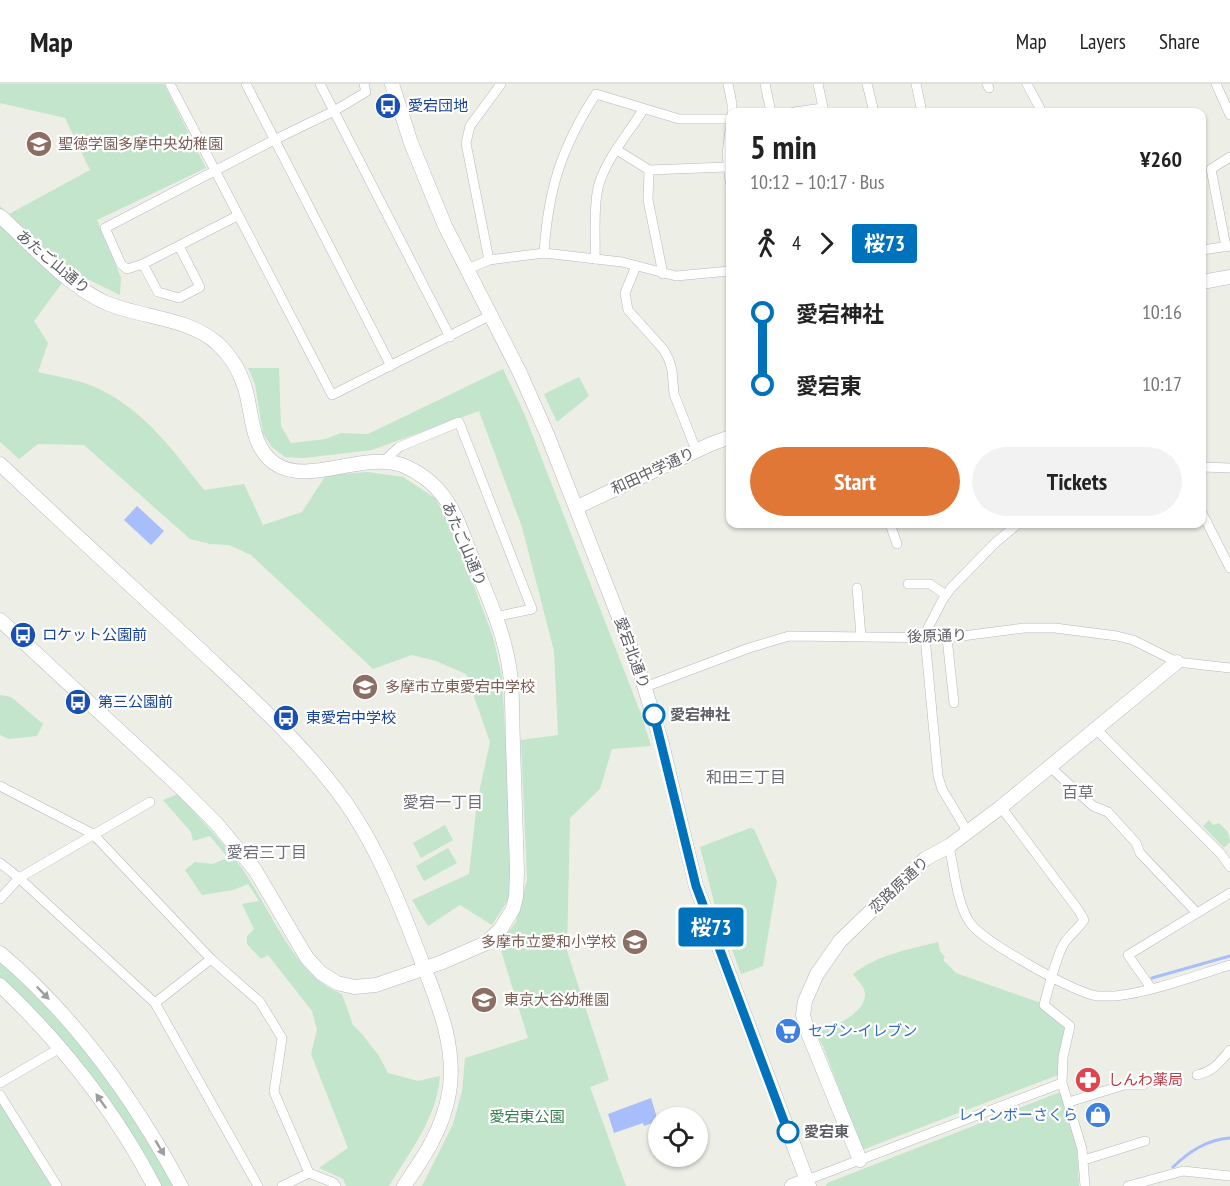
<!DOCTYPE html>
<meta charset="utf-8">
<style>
body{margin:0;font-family:"PT Sans Narrow","Noto Sans JP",sans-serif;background:#f2f2f2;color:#222;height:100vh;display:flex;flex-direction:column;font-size:22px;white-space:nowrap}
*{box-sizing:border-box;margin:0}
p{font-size:20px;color:#767676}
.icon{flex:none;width:33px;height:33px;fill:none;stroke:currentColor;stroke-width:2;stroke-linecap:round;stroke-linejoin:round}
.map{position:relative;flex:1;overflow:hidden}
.panel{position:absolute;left:726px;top:24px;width:480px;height:420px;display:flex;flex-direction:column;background:#fff;border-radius:12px;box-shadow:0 2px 4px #0004}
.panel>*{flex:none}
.badge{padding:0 12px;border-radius:4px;font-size:21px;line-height:39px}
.buttons{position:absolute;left:648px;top:1023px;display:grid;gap:12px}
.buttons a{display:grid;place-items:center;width:60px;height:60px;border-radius:50%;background:#fff;box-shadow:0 2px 4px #0004;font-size:30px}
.map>.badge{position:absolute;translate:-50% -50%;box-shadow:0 0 0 3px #fff}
.legs{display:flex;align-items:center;gap:9px;height:66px;padding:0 24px;font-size:20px}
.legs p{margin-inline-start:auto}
.headline{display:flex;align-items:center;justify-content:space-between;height:102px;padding:0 24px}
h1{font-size:33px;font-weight:700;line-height:45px}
.action{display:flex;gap:12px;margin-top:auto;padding:12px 24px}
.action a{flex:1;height:69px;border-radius:36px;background:#e17737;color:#fff;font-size:24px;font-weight:700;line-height:69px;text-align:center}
.action a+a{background:#f2f2f2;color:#222}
ul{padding:0 24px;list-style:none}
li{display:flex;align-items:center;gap:21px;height:72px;font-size:22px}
li i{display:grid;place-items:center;width:9px;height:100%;margin:0 8px;background:currentColor}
li i::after{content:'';width:15px;height:15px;margin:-8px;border:4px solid;border-radius:50%;background:#fff}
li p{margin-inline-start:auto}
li:first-child i{background:linear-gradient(#0000 50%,currentColor 0)}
li:last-child i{background:linear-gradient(currentColor 50%,#0000 0)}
header{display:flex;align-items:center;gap:36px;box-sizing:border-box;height:84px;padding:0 30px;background:#fff;border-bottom:2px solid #e0e0e0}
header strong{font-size:28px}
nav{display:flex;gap:33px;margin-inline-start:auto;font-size:21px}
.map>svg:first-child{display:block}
</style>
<header>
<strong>Map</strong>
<nav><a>Map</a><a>Layers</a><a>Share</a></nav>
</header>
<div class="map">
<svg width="1230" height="1102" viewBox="0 0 1230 1102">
<rect width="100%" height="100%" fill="#edeee5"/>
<g fill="#c2e5cc">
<path d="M0 0H164L206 84 97 136 121 194 120 211 71 187 34 237 48 259 38 288C58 293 83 296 101 306 146 328 175 369 204 406L244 400 263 441 302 428 326 391 368 388 403 393 435 414 453 446 493 553 502 593 513 791 508 816 492 841 460 821 428 842 412 816 469 790 477 718 490 658 466 590 436 577 412 571 373 585 251 471 229 461 210 460 190 455 84 361 38 360 19 375 0 358V122L9 130 90 86 65 34 0 19Z"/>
<polygon points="248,284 279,284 281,342 291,359 326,355 341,349 368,350 503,285 524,329 641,630 651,662 612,665 600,705 570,734 567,867 609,996 590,1003 626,1102 422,1102 453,1040 462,1007 465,974 528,954 499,860 516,838 527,796 521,656 558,651 554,567 522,443 479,327 372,366 304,374 285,373 272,363 263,350 255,300"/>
<polygon points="579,293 589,312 557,338 544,310"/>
<polygon points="0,611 11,613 43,640 37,652 9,655 0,651"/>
<path d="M178 710C199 734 222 757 241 783 270 823 294 893 342 910L353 941 362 950 379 972 388 989 418 997 440 992C437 1034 410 1067 389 1102H346L343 1095 319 1084 348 1064 311 970 317 946 312 927 268 871 261 875 247 860V852L254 845 242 820 259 817 248 800 233 806 202 811 185 786 195 778 212 780 228 774 210 752 193 757 191 748 163 716Z"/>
<polygon points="1209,736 1213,741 1219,739 1228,748 1230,758 1224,764 1203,742"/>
<polygon points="445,741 453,756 421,774 413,759"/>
<polygon points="750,744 754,745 777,797 763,882 741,890 714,818 700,763"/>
<polygon points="448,764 457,779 424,797 416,782"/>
<path d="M938 858 940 867 945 873 943 876 956 889 1041 919 1067 945 1058 991 862 1066 823 962 815 949C831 944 872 928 864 905 862 900 856 895 853 890 879 870 907 866 938 858Z"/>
<path d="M0 877C72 944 128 1015 173 1102H160L26 918 0 894Z"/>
<polygon points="1060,1008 1077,1064 1079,1102 826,1102 827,1099"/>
<polygon points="0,1018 53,1102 0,1102"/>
</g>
<g fill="#a8befb">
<polygon points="137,422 164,447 151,461 124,436"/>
<polygon points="651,1014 658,1037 644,1042 643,1039 614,1049 608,1030"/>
</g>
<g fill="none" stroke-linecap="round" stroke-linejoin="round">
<g stroke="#a8befb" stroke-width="3">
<polyline points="1152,894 1230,872"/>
<path d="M1173 1083C1190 1067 1206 1056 1230 1054"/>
</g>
<g stroke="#b7b8be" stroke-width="10">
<g id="street">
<polyline points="170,0 332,311 491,231"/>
<polyline points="246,0 391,282"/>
<polyline points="320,0 450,253"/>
<polyline points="728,0 732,20 732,28"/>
<polyline points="765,0 771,28"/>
<polyline points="818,0 824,28"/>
<polyline points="867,0 874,28"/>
<polyline points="916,0 922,28"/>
<polyline points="987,0 989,4"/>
<polyline points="1027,0 1042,28"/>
<polyline points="1216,0 1230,31"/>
<polyline points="794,28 823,24"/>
<polyline points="730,46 727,70 730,97"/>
<polyline points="617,66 649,86 727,83"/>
<polyline points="649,86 648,116 663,190"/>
<polyline points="237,132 143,180 127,185 121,180 105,144 274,56 334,27 366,8 364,0"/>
<polyline points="1226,163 1211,85 1230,73"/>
<polyline points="1202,166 1230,162"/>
<path d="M544 169C548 106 561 64 596 10L679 35H730"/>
<path d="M595 175C596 152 593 126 598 104 605 76 628 50 643 26"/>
<polyline points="489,176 466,59 470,42 501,0"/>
<polyline points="143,180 158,208 179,214 200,203 179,162"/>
<polyline points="636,182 625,209 628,226 664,266 669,276 672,286 674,310 696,366"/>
<polyline points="468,185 489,176 544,169 622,178 676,192 730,187"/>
<polyline points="383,378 399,363 459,338 532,525 495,533"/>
<polyline points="1202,383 1230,384"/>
<polyline points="1202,429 1230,484"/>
<polyline points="890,440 897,460"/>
<polyline points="908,500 930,500 946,511"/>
<polyline points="857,504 861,552"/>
<polyline points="947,554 954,619"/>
<polyline points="645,603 749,564 789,552 947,554 1024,544 1055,544 1117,552 1133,556 1177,578 1230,584"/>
<polyline points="1096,645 1221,770 1230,783"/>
<polyline points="1050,683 1093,722 1108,728 1136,759 1140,769 1197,829"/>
<polyline points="0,702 93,750 211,875 260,918 282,954 274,1008 309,1089 334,1099 336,1102"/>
<path d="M1001 723 1079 827 1084 836C1078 845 1071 850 1065 858 1057 869 1048 906 1044 921L1070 942 1063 973 1062 999 1082 1065 1085 1102"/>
<polyline points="967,747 942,705 938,692 925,553 928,544 942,517 951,504 996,458 1018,440"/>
<path d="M949 762C954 784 957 822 971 840 986 859 1073 908 1097 912 1103 912 1110 912 1115 912 1149 909 1197 891 1230 881"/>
<polyline points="0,779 19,794 155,919 258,1102"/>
<polyline points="0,815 19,794 150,718"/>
<polyline points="1151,904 1128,871 1230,809"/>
<polyline points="155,919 211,875"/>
<path d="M1197 991C1214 987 1220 978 1230 966"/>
<polyline points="0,999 60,964"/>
<polyline points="0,1011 57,1102"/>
<polyline points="1069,1018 1124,1001 1143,1001"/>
<polyline points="1084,1076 1145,1057"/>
<polyline points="807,1096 1062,999"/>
<polyline points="282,1102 309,1089"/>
<polyline points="1128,1102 1183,1087 1230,1092"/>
</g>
</g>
<g stroke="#b8b9c0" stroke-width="15">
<g id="secondary">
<polyline points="392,0 411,59 445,142 520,289 547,350 638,582 662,660 696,802 809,1102"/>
<path d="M0 132C32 161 66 200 104 218 140 234 187 233 217 259 230 271 240 287 245 304 253 330 250 361 274 379 307 403 362 367 402 381 419 388 433 398 444 413 457 431 464 454 472 474 487 511 505 549 510 589 513 613 512 637 513 661 514 703 516 745 517 787L516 813 513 825 500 846 484 860 440 879 376 901 354 903 337 899 321 889 307 874 255 786 216 739 179 702 0 536"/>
<polyline points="1202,198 1230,193"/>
<path d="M0 380C65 441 130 501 196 562 248 611 304 660 346 719 380 768 401 823 422 878 438 919 457 964 449 1009 443 1045 424 1073 404 1102"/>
<polyline points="577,423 711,360 730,353"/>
<path d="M0 869C76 933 134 1015 181 1102"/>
<path d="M0 901C61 959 115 1027 154 1102"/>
<polyline points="860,1076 808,949 803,931 805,917 817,890 840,857 925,775 949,762 1001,723 1177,578"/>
<polyline points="792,1102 807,1096"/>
</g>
</g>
<use href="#street" stroke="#fff" stroke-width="9"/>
<use href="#secondary" stroke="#fff" stroke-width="14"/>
</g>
<defs><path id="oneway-solid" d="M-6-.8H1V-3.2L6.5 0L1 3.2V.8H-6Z" transform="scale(1.5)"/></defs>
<g fill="#9d9ea2">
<use href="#oneway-solid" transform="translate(43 909) rotate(46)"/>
<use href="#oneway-solid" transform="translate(101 1017) rotate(-125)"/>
<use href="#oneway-solid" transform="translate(160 1064) rotate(59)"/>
</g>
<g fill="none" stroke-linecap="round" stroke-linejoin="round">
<g stroke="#fff" stroke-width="14">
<polyline id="line-1" points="654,631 696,802 788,1048"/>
</g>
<use href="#line-1" stroke="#0072bc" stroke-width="9"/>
</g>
<defs>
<g id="bus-disc" transform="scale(1.35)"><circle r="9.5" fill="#1a4fb4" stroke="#fff"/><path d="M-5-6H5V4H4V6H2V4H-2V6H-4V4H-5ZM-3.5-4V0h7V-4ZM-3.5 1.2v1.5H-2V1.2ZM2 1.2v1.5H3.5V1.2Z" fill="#fff"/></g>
<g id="school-disc" transform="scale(1.35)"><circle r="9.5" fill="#8d6e63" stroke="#fff"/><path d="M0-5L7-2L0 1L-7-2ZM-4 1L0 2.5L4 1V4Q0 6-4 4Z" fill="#fff"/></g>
<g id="supermarket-disc" transform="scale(1.35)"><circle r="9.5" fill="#3f7fe0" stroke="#fff"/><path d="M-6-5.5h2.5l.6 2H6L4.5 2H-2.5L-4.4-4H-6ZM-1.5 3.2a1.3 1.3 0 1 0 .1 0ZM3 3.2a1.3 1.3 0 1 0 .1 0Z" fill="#fff"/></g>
<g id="pharmacy-disc" transform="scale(1.35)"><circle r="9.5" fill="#e0444e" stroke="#fff"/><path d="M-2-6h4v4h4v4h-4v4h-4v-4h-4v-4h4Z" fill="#fff"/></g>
<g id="shop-disc" transform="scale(1.35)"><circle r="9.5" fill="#3f7fe0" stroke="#fff"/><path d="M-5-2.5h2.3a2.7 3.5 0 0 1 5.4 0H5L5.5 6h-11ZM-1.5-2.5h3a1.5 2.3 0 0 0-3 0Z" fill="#fff"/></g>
</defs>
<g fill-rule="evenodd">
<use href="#bus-disc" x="388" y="22"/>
<use href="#school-disc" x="39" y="60"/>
<use href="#bus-disc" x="23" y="551"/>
<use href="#school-disc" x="365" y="603"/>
<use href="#bus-disc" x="78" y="618"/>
<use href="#bus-disc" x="286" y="634"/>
<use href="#school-disc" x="635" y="858"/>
<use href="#school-disc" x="484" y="916"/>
<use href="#supermarket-disc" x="788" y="947"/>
<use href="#pharmacy-disc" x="1088" y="996"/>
<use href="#shop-disc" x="1098" y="1031"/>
</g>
<g fill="#fff" stroke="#0072bc" stroke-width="3">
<circle cx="654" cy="631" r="10"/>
<circle cx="788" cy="1048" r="10"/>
</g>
<g text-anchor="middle" stroke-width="4.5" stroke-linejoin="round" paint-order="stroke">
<g font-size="15" fill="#164399" stroke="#fff" text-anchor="start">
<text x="408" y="27">愛宕団地</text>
<text x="42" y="556">ロケット公園前</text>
<text x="98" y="623">第三公園前</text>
<text x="306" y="639">東愛宕中学校</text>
</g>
<g font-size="15" fill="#785e54" stroke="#fff" text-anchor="start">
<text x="58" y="65">聖徳学園多摩中央幼稚園</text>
<text x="385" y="608">多摩市立東愛宕中学校</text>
<text x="616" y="863" text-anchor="end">多摩市立愛和小学校</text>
<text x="504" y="921">東京大谷幼稚園</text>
</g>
<g font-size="15" fill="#5c5e64" stroke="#fff">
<text transform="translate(53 178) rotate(40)" y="5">あたご山通り</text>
<text transform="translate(653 387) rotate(-25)" y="5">和田中学通り</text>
<text transform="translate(464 460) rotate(67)" y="5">あたご山通り</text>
<text transform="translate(937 552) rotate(-2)" y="5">後原通り</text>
<text transform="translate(632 569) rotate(70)" y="5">愛宕北通り</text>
<text transform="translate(899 801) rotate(-43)" y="5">恋路原通り</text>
</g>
<g font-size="15" font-weight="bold" fill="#5c5e64" stroke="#fff" text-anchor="start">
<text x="670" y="636">愛宕神社</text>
<text x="804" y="1053">愛宕東</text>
</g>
<g font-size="15" fill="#366cbe" stroke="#fff" text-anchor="start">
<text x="808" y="952">セブン-イレブン</text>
<text x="1078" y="1036" text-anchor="end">レインボーさくら</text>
</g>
<g font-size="15" fill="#be3a42" stroke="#fff" text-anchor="start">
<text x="1108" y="1001">しんわ薬局</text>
</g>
<g font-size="15" fill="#388051" stroke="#fff">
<text x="527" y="1038">愛宕東公園</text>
</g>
<g font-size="16" fill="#6d6f76" stroke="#fff">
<text x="746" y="699">和田三丁目</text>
<text x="1078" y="714">百草</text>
<text x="443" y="724">愛宕一丁目</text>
<text x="267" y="774">愛宕三丁目</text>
</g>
</g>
</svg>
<div class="buttons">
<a><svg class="icon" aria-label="locate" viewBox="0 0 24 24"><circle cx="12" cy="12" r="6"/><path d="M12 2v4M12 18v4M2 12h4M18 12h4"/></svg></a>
</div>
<b class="badge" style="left:711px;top:843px;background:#0072bc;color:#fff">桜73</b>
<section class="panel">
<div class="headline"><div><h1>5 min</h1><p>10:12 – 10:17 · Bus</p></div><b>¥260</b></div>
<div class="legs"><svg class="icon" aria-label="walk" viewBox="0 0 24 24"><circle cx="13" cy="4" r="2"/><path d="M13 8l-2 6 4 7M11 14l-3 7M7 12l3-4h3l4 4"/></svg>4<svg class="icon" aria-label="forward" viewBox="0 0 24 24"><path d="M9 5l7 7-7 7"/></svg><b class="badge" style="background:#0072bc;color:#fff">桜73</b></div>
<ul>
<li><i style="color:#0072bc"></i><b>愛宕神社</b><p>10:16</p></li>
<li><i style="color:#0072bc"></i><b>愛宕東</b><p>10:17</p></li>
</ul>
<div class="action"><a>Start</a><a>Tickets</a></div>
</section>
</div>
